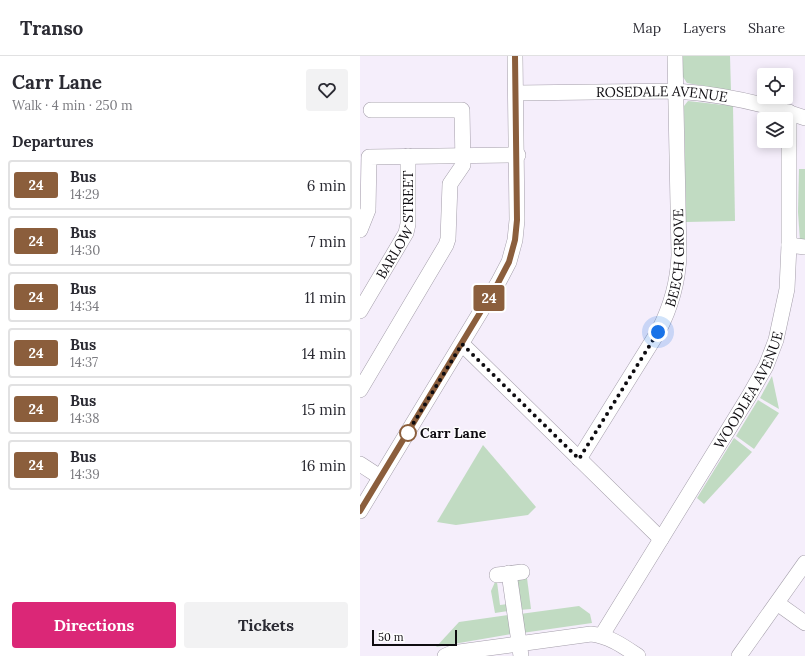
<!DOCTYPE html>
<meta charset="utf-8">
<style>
body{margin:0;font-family:Lora,serif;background:#f2f2f3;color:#2b2b33;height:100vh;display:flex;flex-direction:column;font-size:15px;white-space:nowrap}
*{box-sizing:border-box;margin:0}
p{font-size:13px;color:#7c7c81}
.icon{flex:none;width:22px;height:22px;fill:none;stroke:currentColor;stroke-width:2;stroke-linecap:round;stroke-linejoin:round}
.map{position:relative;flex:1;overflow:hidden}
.sheet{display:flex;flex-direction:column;background:#fff;width:360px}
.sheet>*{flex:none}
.badge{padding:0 8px;border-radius:3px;font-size:14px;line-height:26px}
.buttons{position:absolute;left:397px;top:12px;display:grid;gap:8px}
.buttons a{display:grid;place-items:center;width:36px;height:36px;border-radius:4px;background:#fff;box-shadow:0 2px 10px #0003;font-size:20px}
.scale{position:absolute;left:12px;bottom:10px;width:85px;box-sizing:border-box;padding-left:4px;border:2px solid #0e0c10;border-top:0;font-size:11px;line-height:14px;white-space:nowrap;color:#0e0c10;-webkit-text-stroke:3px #fefefe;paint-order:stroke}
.you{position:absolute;width:20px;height:20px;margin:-10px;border:3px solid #fff;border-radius:50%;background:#1a73e8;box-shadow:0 0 0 6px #1a73e833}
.map>.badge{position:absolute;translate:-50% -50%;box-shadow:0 0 0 2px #fff}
h2{padding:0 12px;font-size:15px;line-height:36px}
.round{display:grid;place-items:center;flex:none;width:42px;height:42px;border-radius:4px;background:#f2f2f3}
.headline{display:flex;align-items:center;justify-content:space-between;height:68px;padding:0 12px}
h1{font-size:19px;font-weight:700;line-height:30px}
.action{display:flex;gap:8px;margin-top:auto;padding:8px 12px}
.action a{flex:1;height:46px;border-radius:4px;background:#db2777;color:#fff;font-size:16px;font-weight:700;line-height:46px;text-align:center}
.action a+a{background:#f2f2f3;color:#2b2b33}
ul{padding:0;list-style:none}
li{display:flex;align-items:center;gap:12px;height:50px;margin:0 8px 6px;padding:0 4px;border:2px solid #e1e1e2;border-radius:4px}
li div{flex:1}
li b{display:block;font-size:15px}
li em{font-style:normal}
li .badge{min-width:44px;font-weight:700;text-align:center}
header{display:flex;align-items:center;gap:24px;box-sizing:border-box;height:56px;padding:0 20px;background:#fff;border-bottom:1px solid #e1e1e2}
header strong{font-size:19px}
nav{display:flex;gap:22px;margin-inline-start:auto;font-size:14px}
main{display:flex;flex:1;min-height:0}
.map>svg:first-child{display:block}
</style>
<header>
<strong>Transo</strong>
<nav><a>Map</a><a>Layers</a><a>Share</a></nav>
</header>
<main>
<section class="sheet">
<div class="headline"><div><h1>Carr Lane</h1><p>Walk · 4 min · 250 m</p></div><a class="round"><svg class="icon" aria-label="heart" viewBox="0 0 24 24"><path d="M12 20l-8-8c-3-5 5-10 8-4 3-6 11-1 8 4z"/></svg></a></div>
<h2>Departures</h2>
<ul>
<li><span class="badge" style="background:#8b5e3c;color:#fff">24</span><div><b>Bus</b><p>14:29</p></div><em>6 min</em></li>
<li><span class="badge" style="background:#8b5e3c;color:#fff">24</span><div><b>Bus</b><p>14:30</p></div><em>7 min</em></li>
<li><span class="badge" style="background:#8b5e3c;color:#fff">24</span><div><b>Bus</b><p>14:34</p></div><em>11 min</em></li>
<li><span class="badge" style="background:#8b5e3c;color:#fff">24</span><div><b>Bus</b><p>14:37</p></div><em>14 min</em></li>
<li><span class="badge" style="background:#8b5e3c;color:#fff">24</span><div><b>Bus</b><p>14:38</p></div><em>15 min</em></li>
<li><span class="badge" style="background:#8b5e3c;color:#fff">24</span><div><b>Bus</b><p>14:39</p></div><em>16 min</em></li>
</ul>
<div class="action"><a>Directions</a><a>Tickets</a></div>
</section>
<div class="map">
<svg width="445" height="600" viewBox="0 0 445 600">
<rect width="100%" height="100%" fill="#f5eefb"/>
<g fill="#c1dbc2">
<polygon points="323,0 370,0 371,35 327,27 323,21"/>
<polygon points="328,45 373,50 375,165 326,166 324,50"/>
<polygon points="439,113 445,113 445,186 440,185 438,156"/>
<polygon points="412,320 419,353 400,342"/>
<polygon points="398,344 419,357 394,393 376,380"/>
<polygon points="374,382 392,396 344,448 337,442"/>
<polygon points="123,389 176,451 168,459 96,469 77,466"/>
<polygon points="167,522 171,553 159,554 156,528 159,523"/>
<polygon points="135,526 137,526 140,549 148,548 148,555 135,557 131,535"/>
<polygon points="219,550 230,558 232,567 162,577 160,558"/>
<polygon points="148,559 151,578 76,591 99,566"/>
</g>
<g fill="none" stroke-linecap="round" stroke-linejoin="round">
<g stroke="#a49eaa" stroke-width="16">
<g id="minor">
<path id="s1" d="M156 37 316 35C360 38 403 47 445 62"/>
<polyline points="0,174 8,154 9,101 158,99"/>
<polyline points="429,189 445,191"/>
<path id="s2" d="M0 255 46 177 48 168V100"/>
<polyline points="102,288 301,483"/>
<polyline points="0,334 86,189 88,183 90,128 103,109 102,54 11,54"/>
<path id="s3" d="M219 403 298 276C311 251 318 228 319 199L315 0"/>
<polyline points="0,408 20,421"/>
<polyline points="0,455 138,227 149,206 155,184 157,164 155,0"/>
<polyline points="149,517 161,600"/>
<polyline points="137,519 162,516"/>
<polyline points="417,547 445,567"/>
<path id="s4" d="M242 579 389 340 406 310 416 284 427 233 429 189V56"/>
<path d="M85 600 92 597 231 578C249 580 263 590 278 600"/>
<polyline points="379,600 445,507"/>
</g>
</g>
<use href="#minor" stroke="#fff" stroke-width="15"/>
</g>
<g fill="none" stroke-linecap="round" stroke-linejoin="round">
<g stroke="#fff" stroke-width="9">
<polyline id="line" points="0,455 138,227 149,206 155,184 157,164 155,0"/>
</g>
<use href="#line" stroke="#8b5e3c" stroke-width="6"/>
<polyline stroke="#0e0c10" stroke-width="4" stroke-dasharray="0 7.2" points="48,377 45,381 102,288 219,403 298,276"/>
</g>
<circle fill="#fff" stroke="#8b5e3c" stroke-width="2" cx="48" cy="377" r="8"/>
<g text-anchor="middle" stroke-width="3" stroke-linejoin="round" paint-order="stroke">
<g font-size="14" fill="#0e0c10" stroke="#fefefe">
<text dy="5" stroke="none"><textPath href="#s1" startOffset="146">ROSEDALE AVENUE</textPath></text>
<text dy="5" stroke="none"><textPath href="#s2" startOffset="96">BARLOW STREET</textPath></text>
<text dy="5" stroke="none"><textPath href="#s3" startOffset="227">BEECH GROVE</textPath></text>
<text dy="5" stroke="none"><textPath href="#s4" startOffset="286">WOODLEA AVENUE</textPath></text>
</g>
<g font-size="14" font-weight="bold" fill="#0e0c10" stroke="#fefefe" text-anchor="start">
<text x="60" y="382">Carr Lane</text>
</g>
</g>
</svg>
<div class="buttons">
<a><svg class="icon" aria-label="locate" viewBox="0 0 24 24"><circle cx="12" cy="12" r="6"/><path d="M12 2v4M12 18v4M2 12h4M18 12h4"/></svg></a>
<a><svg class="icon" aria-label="layers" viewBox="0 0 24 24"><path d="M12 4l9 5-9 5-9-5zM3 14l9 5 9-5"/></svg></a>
</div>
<div class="scale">50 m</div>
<div class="you" style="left:298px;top:276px"></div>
<b class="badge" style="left:129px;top:242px;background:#8b5e3c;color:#fff">24</b>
</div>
</main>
